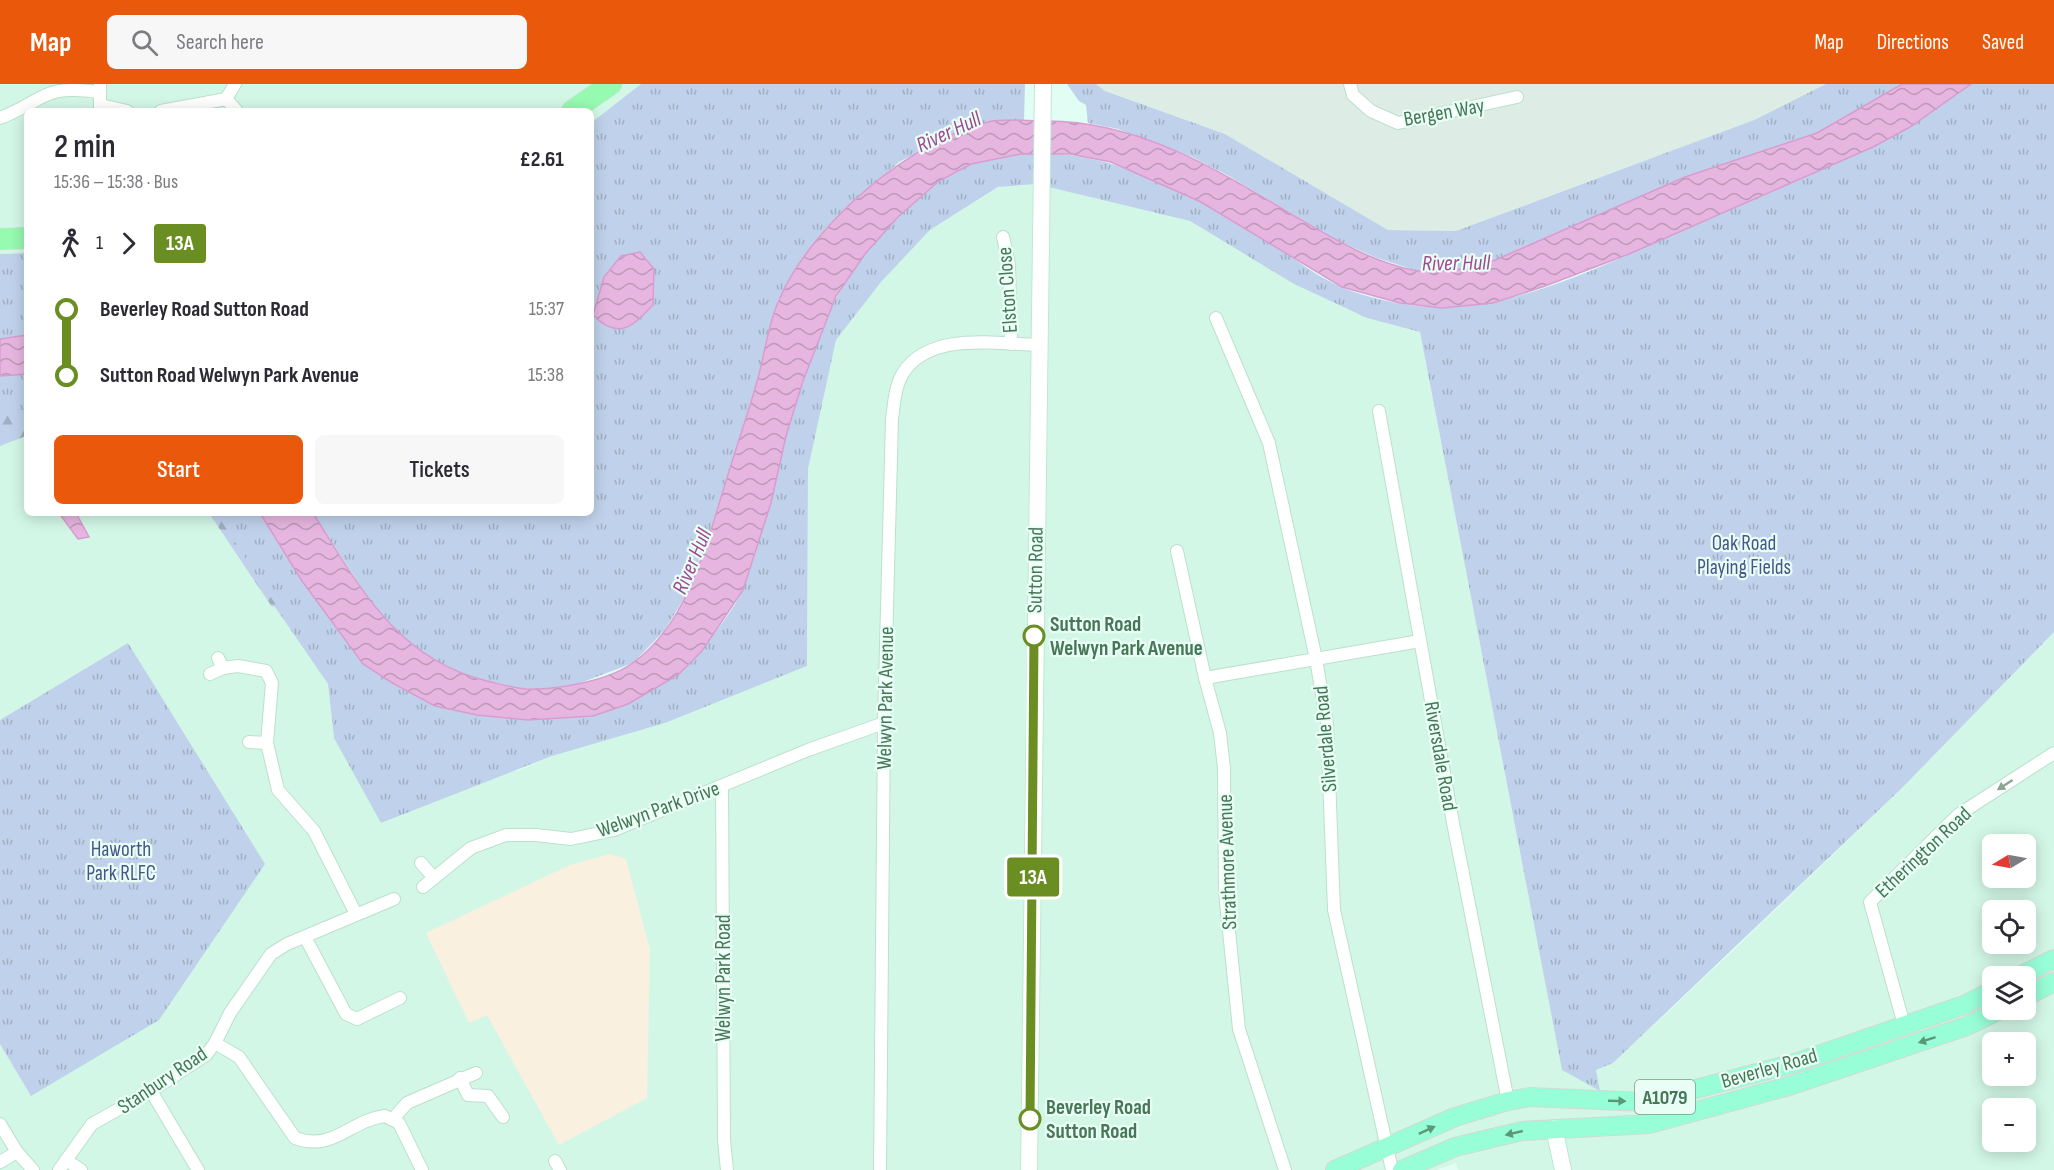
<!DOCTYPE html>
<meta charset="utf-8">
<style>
body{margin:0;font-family:"Sofia Sans Condensed",sans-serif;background:#f7f7f7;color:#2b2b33;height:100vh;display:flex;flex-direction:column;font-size:22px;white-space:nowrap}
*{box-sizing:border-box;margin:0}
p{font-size:20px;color:#7c7c81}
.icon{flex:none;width:33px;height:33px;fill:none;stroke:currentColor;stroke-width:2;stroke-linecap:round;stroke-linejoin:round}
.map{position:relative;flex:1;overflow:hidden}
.panel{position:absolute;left:24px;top:24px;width:570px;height:408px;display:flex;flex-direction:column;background:#fff;border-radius:9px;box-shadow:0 3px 15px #0003}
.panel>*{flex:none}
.badge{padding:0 12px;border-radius:4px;font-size:21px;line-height:39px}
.needle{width:39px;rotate:260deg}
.tools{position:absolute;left:1982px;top:750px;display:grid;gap:12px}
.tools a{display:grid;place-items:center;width:54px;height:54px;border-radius:9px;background:#fff;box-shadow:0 3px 15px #0003;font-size:30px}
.map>.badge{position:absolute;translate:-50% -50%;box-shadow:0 0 0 3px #fff}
.legs{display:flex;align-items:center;gap:9px;height:66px;padding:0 30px;font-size:20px}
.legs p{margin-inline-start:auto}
.headline{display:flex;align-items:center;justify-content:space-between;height:102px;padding:0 30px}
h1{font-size:33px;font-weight:600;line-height:45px}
.button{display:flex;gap:12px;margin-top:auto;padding:12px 30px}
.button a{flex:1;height:69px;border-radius:9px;background:#ea580c;color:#fff;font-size:24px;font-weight:600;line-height:69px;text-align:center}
.button a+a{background:#f7f7f7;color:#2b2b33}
ul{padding:0 30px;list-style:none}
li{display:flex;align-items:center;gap:21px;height:66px;font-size:22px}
li i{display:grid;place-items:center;width:9px;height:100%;margin:0 8px;background:currentColor}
li i::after{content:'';width:15px;height:15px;margin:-8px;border:4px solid;border-radius:50%;background:#fff}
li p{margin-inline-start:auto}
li:first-child i{background:linear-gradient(#0000 50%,currentColor 0)}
li:last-child i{background:linear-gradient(currentColor 50%,#0000 0)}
header{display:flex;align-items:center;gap:36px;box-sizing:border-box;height:84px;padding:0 30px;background:#ea580c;color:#fff}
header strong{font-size:28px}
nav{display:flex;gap:33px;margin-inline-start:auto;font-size:21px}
.search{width:420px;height:54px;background:#f7f7f7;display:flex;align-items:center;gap:15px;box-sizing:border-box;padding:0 21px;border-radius:9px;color:#7c7c81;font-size:22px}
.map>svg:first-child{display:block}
</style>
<header>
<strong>Map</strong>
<div class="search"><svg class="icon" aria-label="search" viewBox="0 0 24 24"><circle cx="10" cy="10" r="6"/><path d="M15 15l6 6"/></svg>Search here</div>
<nav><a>Map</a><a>Directions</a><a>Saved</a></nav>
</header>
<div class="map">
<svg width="2054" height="1086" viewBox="0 0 2054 1086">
<defs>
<pattern id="grass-tufts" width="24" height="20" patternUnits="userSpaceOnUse" patternTransform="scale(1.5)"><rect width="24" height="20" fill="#c0d2eb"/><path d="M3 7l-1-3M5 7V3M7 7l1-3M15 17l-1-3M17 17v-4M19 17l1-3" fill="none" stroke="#9eafc1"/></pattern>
<pattern id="forest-firs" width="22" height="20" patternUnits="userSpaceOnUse" patternTransform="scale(1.5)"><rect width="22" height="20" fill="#c0d2eb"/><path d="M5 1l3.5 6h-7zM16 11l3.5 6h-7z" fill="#9eafc1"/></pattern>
<pattern id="water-waves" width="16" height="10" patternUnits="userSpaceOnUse" patternTransform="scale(1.5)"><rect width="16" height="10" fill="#e7b6e0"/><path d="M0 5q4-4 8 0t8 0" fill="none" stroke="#bd99b8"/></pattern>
</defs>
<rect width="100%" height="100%" fill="#e2fdf3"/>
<g fill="#d3f7e7" fill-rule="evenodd">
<polygon points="0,0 641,0 591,39 591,27 27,27 27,169 0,170"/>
<path d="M1037 100 1190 137 1294 200 1367 234 1420 248 1562 985 1599 1006 1596 986 1613 979 1739 861 1902 704 2054 548V1086H1458L1456 1079 1437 1086H0V337L27 334V429H210L328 600 334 654 518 687 552 672 665 639 807 582 808 385 836 256 881 198 930 146 999 103ZM1992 760H2025V794H1992ZM1992 826H2025V860H1992ZM1992 892H2025V926H1992ZM1992 958H2025V992H1992ZM1992 1024H2025V1058H1992Z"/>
</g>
<polygon fill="#ddece4" points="1096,0 1826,0 1754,36 1456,147 1388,146 1225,50 1105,7"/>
<polygon fill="#f9f0df" points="610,770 626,775 650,866 647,1014 559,1061 487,931 469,939 426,849 570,781"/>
<g fill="url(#grass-tufts)">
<polygon points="641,0 1025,0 1024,37 991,37 961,47 899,78 825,145 778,216 756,300 706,460 686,511 664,547 633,579 575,601 542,605 518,604 467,592 421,570 381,534 313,429 591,429 591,39"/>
<polygon points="1067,0 1096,0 1105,7 1225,50 1388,146 1456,147 1754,36 1826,0 1902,0 1817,49 1685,93 1477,184 1446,186 1415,186 1377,174 1332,154 1229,92 1192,73 1118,45 1088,39 1086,21 1079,17"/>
<path d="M1966 0H2054V548L1902 704 1613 979 1596 986 1600 1007 1562 986 1420 248 1367 234 1294 200 1190 137 1036 100 998 103 930 146 881 198 836 256 808 385 807 582 665 639 552 672 381 739 334 654 328 600 210 429H260L302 497 394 601 435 622 477 631 702 567C716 546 736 524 744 502 785 392 791 263 866 169 893 135 930 95 972 80 1076 44 1182 103 1269 157 1292 173 1314 191 1341 203 1369 215 1417 225 1447 223 1526 220 1603 182 1674 150 1740 121 1806 92 1873 63L1910 43Z"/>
<polygon points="27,169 27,251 0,255 0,170"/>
<polygon points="27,290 27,334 0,337 0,292"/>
<polygon points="128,559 265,780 159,936 31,1012 0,960 0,636"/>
</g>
<g fill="url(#forest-firs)">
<polygon points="27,325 26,352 0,362 0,327"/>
<polygon points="209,429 216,429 276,521 272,523"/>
</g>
<g fill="url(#water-waves)" stroke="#d99cd0" stroke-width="1.5">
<path d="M1902 0H1971L1910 43 1873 63 1629 170 1545 202 1493 219 1442 224 1400 219 1342 203 1201 118 1111 78 1070 70H1021L971 80 939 97 898 133 865 170 836 212 803 297 786 352 771 419 743 506 702 567 678 591 628 620 593 632 527 636 477 631 435 622 394 600 363 580 302 497 260 429H313C359 502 396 575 487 597 500 600 513 604 526 605 557 606 609 597 634 578 690 537 707 456 727 394 737 360 749 327 758 294 765 269 768 240 779 216 811 141 909 57 988 38 1005 34 1026 37 1044 37 1138 36 1218 86 1296 133 1332 154 1372 178 1413 186 1433 190 1457 185 1477 184L1685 93 1817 49Z"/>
<path d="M640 168 654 185 653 221C633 242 619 257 593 231L604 193 621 172Z"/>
<polygon points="27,251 27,290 0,292 0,255"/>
<polygon points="59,429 76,429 89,453 78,455"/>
</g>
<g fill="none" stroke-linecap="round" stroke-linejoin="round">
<g stroke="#bbe0cc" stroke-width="14">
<g id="street">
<polyline points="100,0 100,27"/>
<polyline points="235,0 226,15 237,27"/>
<polyline points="1350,0 1353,11 1371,27 1398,39 1517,13"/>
<polyline points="101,21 127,27"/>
<polyline points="161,27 226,15"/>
<path d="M0 34C46 16 42 0 99 8"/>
<polyline points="1003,153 1009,180 1011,260"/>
<polyline points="1216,234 1269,359 1316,575 1327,640 1334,826 1392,1086"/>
<polyline points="1379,327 1453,739 1508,1017"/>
<polyline points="1177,467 1205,594 1220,649 1224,684 1225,808 1239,945 1285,1086"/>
<polyline points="223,584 238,582 266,587 272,599 267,659 278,706 314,747 356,830"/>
<polyline points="210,590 223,584 218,574"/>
<polyline points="1205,594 1420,557"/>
<polyline points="249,658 267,659"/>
<polyline points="722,702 724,1056 727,1086"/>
<polyline points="421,779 434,794"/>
<polyline points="423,803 471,764 506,751 536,751 571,755 614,746 808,666 884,639"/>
<polyline points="305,853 346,930 357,935 400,914"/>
<polyline points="1904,941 1870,818 1958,731 2054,669"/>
<polyline points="215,959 230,929 271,870 287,860 394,815"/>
<polyline points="460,994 468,1011 488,1012 503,1033"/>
<polyline points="151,1007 198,1086"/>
<polyline points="393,1035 407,1019 476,989"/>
<polyline points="0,1040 17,1068"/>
<polyline points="66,1076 81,1086"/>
<polyline points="555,1077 560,1086"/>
<polyline points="0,1078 17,1068 33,1086"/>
<path d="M59 1086 92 1040 151 1007 206 971 215 959 239 973 295 1054C334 1068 350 1036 385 1032L399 1039 422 1086"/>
<path d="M880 1086 884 639 892 335C894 320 895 302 903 289 930 247 996 260 1038 261"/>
</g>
</g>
<g stroke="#bde9d2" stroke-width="18">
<g id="secondary">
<polyline points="1554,1044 1563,1086"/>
<polyline points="1029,1086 1043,0"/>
</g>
</g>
<g stroke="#cfdbd4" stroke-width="20">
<g id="primary">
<polyline points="2020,892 2054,875"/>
<polyline points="2025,913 2054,898"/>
<polyline points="1335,1086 1455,1033 1508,1017 1530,1013 1646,1018 1795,979 1964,921 1992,907"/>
<polyline points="1402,1086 1455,1063 1522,1047 1649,1040 1789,1002 1967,942 2000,926"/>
</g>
</g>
<g stroke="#cfdbd4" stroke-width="22">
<g id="highway">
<polyline points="572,27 611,0"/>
<polyline points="0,155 27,154"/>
</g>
</g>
<use href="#street" stroke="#fff" stroke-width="12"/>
<use href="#secondary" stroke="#fff" stroke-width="16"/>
<use href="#primary" stroke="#98fed8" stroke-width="18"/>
<use href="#highway" stroke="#96fab0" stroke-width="21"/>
</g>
<defs><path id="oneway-solid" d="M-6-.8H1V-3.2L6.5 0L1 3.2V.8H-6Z" transform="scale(1.5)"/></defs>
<use fill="#88a692" href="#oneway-solid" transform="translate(2005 701) rotate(147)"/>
<g fill="#5c9878">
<use href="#oneway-solid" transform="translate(1927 956) rotate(162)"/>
<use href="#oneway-solid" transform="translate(1617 1017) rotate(2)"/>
<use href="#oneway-solid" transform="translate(1427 1046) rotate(-25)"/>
<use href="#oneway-solid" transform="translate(1514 1049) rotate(167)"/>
</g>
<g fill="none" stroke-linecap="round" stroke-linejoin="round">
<g stroke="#fff" stroke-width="14">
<polyline id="line-1" points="1030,1035 1034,552"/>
</g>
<use href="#line-1" stroke="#6b8e23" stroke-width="9"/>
</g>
<g fill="#fff" stroke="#6b8e23" stroke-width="3">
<circle cx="1034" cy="552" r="10"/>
<circle cx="1030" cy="1035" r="10"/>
</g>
<g text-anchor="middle" stroke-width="4.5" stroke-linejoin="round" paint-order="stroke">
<rect fill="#e9fff6" stroke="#789f87" stroke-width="1.5" x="1635" y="996" width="60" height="34" rx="4.5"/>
<g font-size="20" font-weight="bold" fill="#487658">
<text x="1665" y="1020">A1079</text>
</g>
<g font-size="21" fill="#487658" stroke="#e9fff6">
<text transform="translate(1444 28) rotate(-10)" y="7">Bergen Way</text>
<text transform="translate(1007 206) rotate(-94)" y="7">Elston Close</text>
<text transform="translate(1035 486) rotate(-89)" y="7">Sutton Road</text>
<text transform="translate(885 614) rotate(-89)" y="7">Welwyn Park Avenue</text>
<text transform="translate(1325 655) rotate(-95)" y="7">Silverdale Road</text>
<text transform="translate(1441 672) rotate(80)" y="7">Riversdale Road</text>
<text transform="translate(658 725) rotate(-20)" y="7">Welwyn Park Drive</text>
<text transform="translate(1923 768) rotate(-43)" y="7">Etherington Road</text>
<text transform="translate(1227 778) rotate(-92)" y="7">Strathmore Avenue</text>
<text transform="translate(723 894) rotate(-90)" y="7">Welwyn Park Road</text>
<text transform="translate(1769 984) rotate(-16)" y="7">Beverley Road</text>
<text transform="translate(162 996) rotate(-34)" y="7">Stanbury Road</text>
</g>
<g font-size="21" fill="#445888" stroke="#e9fff6">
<text x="1744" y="466">Oak Road<tspan x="1744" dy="24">Playing Fields</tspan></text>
<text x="121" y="772">Haworth<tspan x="121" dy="24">Park RLFC</tspan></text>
</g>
<g font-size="21" font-weight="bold" fill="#487658" stroke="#e9fff6" text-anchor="start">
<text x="1050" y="547">Sutton Road<tspan x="1050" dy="24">Welwyn Park Avenue</tspan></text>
<text x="1046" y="1030">Beverley Road<tspan x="1046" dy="24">Sutton Road</tspan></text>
</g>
<g font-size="22" font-style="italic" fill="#a04991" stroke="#e9fff6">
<text transform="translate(948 47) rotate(-25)" y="8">River Hull</text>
<text transform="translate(1456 178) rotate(-1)" y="8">River Hull</text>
<text transform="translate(691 477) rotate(-67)" y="8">River Hull</text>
</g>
</g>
</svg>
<div class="tools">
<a><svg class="needle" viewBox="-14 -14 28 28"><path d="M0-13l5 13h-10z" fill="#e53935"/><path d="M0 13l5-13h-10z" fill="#7c7c81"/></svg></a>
<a><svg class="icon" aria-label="locate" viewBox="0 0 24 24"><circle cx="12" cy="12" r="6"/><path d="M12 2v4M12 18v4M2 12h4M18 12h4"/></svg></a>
<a><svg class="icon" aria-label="layers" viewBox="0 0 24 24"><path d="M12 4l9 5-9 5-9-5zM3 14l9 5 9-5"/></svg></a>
<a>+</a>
<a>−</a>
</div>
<b class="badge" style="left:1033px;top:793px;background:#6b8e23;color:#fff">13A</b>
<section class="panel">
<div class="headline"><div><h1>2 min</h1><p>15:36 – 15:38 · Bus</p></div><b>£2.61</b></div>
<div class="legs"><svg class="icon" aria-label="walk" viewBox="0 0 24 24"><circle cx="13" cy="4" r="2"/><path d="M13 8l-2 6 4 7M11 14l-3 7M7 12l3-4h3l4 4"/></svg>1<svg class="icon" aria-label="forward" viewBox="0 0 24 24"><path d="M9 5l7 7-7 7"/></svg><b class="badge" style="background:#6b8e23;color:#fff">13A</b></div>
<ul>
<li><i style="color:#6b8e23"></i><b>Beverley Road Sutton Road</b><p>15:37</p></li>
<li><i style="color:#6b8e23"></i><b>Sutton Road Welwyn Park Avenue</b><p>15:38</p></li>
</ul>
<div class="button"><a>Start</a><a>Tickets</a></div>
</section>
</div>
